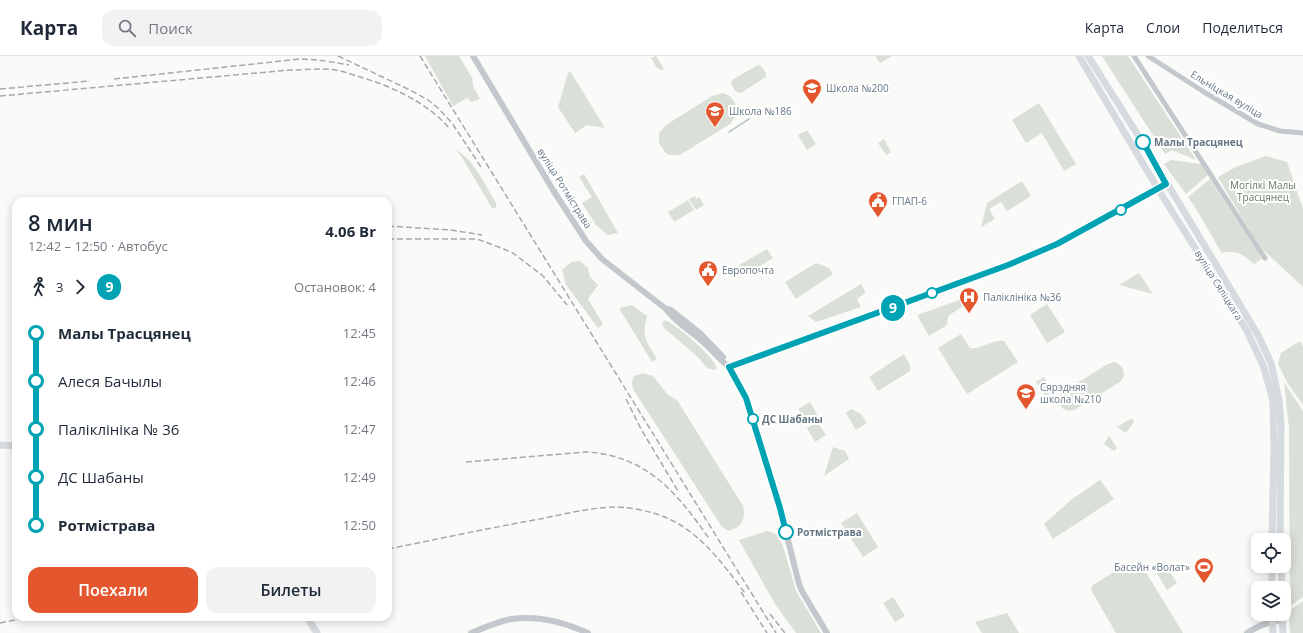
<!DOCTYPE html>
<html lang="ru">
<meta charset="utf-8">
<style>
body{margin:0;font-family:"Open Sans",sans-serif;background:#f2f2f3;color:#1f2937;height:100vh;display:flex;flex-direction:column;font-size:15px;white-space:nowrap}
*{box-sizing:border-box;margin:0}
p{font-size:13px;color:#747a83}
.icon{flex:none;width:22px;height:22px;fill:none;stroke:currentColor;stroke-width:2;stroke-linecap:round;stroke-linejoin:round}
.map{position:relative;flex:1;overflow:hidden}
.details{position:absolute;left:12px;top:141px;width:380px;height:424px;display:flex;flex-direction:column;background:#fff;border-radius:12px;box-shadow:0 2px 10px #0003}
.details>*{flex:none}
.badge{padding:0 8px;border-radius:13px;font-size:14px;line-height:26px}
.tools{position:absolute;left:1251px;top:477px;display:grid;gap:8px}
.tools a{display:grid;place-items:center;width:40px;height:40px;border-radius:8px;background:#fff;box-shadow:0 2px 10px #0003;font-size:20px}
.map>.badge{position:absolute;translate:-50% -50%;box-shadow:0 0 0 2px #fff}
.legs{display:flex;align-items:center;gap:6px;height:44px;padding:0 16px;font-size:13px}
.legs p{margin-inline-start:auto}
.head{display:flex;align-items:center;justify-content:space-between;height:68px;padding:0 16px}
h1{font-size:22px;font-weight:600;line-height:30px}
.primary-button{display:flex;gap:8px;margin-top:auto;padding:8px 16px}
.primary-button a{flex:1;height:46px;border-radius:12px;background:#e4572e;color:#fff;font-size:16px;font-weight:600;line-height:46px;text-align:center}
.primary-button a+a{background:#f2f2f3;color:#1f2937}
ul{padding:0 16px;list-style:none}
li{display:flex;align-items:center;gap:14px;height:48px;font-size:15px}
li i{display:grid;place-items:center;width:6px;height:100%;margin:0 5px;background:currentColor}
li i::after{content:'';width:10px;height:10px;margin:-5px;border:3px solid;border-radius:50%;background:#fff}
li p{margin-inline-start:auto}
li:first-child i{background:linear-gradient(#0000 50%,currentColor 0)}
li:last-child i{background:linear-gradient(currentColor 50%,#0000 0)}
header{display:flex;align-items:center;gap:24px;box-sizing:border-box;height:56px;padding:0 20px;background:#fff;border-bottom:1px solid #e0e1e3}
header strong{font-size:19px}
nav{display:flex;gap:22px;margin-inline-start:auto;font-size:14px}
.search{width:280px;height:36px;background:#f2f2f3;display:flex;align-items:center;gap:10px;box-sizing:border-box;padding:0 14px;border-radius:12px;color:#747a83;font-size:15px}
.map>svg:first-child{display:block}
</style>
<header>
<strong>Карта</strong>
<div class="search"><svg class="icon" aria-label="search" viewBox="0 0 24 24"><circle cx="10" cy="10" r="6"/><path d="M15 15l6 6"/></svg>Поиск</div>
<nav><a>Карта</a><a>Слои</a><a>Поделиться</a></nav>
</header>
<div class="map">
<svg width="1303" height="577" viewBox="0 0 1303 577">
<rect width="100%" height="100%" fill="#fafaf8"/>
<g fill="#dadfd7">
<polygon points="425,0 459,0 472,22 473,30 480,43 471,46 467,42 453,50"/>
<polygon points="656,0 664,13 662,14 657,12 651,2"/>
<polygon points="875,0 892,0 880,7"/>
<polygon points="1102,0 1128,0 1196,104 1172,94 1165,98"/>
<polygon points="758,9 761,10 766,17 766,21 741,37 736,36 731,28 732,24"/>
<polygon points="570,15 605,72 587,69 575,77 558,51 568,17"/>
<path d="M723 37C738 42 741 57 730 68L680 99H669L665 96 659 87V77L666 69 712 40Z"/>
<polygon points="1039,47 1076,108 1064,115 1042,77 1026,87 1012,64"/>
<polygon points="807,74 816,88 807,94 798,79"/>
<polygon points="884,83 891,96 886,99 878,87"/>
<path d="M456 94C474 103 486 131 496 147V152H492L463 103Z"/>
<polygon points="1266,100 1287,106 1303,153 1303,231 1259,190 1218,121 1236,111"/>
<polygon points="1171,104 1201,108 1208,119 1186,138 1164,108"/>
<polygon points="584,118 618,177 608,179 596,169 582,147 592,141 579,121"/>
<path d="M1210 123 1262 203 1254 208C1242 198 1238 194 1222 197 1210 178 1201 159 1188 141Z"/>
<polygon points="1022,125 1031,140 1007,155 1001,146 989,153 995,163 981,171 987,147"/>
<polygon points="695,140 696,143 699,141 704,149 696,154 689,143"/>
<polygon points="688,144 694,154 674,166 668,156"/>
<polygon points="767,193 773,202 745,219 739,209"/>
<polygon points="580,205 588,212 590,221 598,229 588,243 603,268 598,272 566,229 562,214 571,206"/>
<polygon points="816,207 829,212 833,218 796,243 785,226"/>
<polygon points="1139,217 1153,238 1119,229"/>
<polygon points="861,228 865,235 865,237 857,243 861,251 816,266 808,260"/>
<polygon points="960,244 963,250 948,260 947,269 929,280 917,259"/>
<polygon points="1047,248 1065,276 1047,287 1030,259"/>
<path d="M632 249 647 260C641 281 647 286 657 303L652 306 619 252Z"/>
<path d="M665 264C676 268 714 301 717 312L715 314 707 312 698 301 664 272 662 268Z"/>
<path d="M961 278 970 292C981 294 992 283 1004 285L1018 306 967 338 938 292Z"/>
<polygon points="1300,285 1303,290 1303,349 1288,328 1278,308 1281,297"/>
<polygon points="904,298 910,309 910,315 878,335 869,321"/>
<path d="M1114 306C1124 309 1127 318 1120 326L1074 354C1061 358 1054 344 1064 335L1108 308Z"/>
<path d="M643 317 653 320 668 339 677 344 743 450C746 464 742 471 729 475L722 471 633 333 632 326 634 320Z"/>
<polygon points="1044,321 1053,335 1045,340 1036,326"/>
<polygon points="1284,326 1303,355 1303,541 1292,549 1290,548 1289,372"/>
<polygon points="810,346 818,360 807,367 798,353"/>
<polygon points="851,353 861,358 867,367 856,374 846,357"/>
<polygon points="1132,362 1134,366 1126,377 1117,371"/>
<polygon points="817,366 826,379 815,386 807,372"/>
<polygon points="1109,380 1117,392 1114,395 1104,388"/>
<polygon points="833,391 845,395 849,403 824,420"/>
<polygon points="1100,424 1114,443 1053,483 1044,468 1071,444"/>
<polygon points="857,457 878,491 863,501 841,467"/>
<polygon points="767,475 776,478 783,490 796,535 821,577 796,577 775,548 739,484"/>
<polygon points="1139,505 1183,577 1116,577 1091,534 1093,529 1117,514 1122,515"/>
<polygon points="1163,505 1177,527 1167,534 1153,511"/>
<polygon points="893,541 905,560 895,566 883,547"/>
<polygon points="1303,545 1303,577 1290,577 1289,555"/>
<polygon points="1007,557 1019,577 982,577 975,566"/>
</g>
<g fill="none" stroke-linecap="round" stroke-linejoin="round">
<polyline stroke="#bbc7cb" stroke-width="1.5" points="729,76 749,63"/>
<g stroke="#c3c8cc" stroke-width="5">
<polyline points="1134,0 1258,192 1265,202"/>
<polyline points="1148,0 1204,36 1258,68 1280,75 1303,77"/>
</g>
<g stroke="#c3c8cc" stroke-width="6">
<path d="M473 0 553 134 586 185 602 203 666 253C675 266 690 274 702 285 711 293 719 303 729 311"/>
<polyline points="666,253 671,254 700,277 723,301"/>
<polyline points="728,309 746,342 780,452 799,528 803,537 827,577"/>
<polyline points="729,311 1035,199 1089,172 1167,128"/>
<path d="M471 577C484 572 498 565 512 563 538 559 564 566 588 577"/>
<path d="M1247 577C1258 570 1269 565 1282 564"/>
</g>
<g stroke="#d6dbdf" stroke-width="7">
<polyline points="1079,0 1158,133 1247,275 1263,309 1269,330 1273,346 1274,392 1272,484"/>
<polyline points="1088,0 1143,87 1258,279 1271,307 1279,344 1281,369 1280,484"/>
<polyline points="0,389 16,390"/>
<polyline points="1281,510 1282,532"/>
<polyline points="1272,532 1272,510"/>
<polyline points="1272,558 1273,577"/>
<polyline points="1282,558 1283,577"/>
<polyline points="307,561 317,577"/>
</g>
<g stroke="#a2aab0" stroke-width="1.5" stroke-dasharray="6 3" stroke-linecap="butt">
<polyline points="338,0 410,34 428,44 438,52 452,67 481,111"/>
<polyline points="420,0 776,577"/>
<polyline points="114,23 300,3 319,4 349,9"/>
<polyline points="0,33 90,25"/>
<path d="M0 40 290 14C305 14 321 12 336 14 343 15 350 18 357 20 391 30 427 46 450 73"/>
<polyline points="388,170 451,174 482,179"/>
<polyline points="388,183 477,183 504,193 513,197 543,220 567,249"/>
<polyline points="626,343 641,373 678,435"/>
<path d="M466 406 587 396C648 400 678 438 710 484"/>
<path d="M388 493C438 483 489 472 540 463 564 458 589 452 614 451 628 451 650 455 662 460 699 474 722 507 745 537"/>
<polyline points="741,536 767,577"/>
<polyline points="770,558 785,577"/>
<polyline points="0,567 30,561"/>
</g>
</g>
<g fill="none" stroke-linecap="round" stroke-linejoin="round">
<g stroke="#fff" stroke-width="9">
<polyline id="line-1" points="786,476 780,452 746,342 729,311 1008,209 1057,188 1166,128 1143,86"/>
</g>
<use href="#line-1" stroke="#00a3b4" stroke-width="6"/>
</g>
<defs>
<g id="school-pin" transform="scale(1)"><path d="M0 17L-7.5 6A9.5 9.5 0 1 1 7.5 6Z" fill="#e4572e" stroke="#fff"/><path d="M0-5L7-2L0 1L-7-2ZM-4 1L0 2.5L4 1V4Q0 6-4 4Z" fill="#fff"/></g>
<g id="civic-pin" transform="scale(1)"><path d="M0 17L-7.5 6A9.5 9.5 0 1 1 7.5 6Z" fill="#e4572e" stroke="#fff"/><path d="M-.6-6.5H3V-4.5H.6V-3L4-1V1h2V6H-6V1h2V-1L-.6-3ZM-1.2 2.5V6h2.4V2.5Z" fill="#fff"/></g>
<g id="hospital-pin" transform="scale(1)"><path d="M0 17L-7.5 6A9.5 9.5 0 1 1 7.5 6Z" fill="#e4572e" stroke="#fff"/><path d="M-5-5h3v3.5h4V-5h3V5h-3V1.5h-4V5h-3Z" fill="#fff"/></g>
<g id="stadium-pin" transform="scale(1)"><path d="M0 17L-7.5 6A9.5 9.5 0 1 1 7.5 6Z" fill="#e4572e" stroke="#fff"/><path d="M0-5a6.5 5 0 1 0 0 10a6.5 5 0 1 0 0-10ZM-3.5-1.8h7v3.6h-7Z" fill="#fff"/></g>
</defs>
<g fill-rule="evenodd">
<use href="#school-pin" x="812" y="32"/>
<use href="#school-pin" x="715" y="55"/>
<use href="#civic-pin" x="878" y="145"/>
<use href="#civic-pin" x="708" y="214"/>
<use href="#hospital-pin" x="969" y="241"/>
<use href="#school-pin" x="1026" y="337"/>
<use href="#stadium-pin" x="1204" y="511"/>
</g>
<g fill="#fff" stroke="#00a3b4" stroke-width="2">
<circle cx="1143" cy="86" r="7"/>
<circle cx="1121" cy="154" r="5"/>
<circle cx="932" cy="237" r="5"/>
<circle cx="753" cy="363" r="5"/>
<circle cx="786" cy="476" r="7"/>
</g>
<g text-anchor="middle" stroke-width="4" stroke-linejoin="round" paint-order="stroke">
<g font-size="10" fill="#657683" stroke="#fff" text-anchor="start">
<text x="826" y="36">Школа №200</text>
<text x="729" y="59">Школа №186</text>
<text x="892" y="149">ГПАП-6</text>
<text x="722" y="218">Европочта</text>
<text x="983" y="245">Паліклініка №36</text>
<text x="1040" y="335">Сярэдняя<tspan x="1040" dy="12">школа №210</tspan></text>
<text x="1190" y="515" text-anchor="end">Басейн «Волат»</text>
</g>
<g font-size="10" fill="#657683" stroke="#fff">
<text transform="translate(1227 38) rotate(31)" y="4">Ельніцкая вуліца</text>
<text transform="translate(565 132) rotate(58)" y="4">вуліца Ротмістрава</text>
<text transform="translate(1219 229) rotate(58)" y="4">вуліца Сяліцкага</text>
</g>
<g font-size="10" font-weight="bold" fill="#657683" stroke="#fff" text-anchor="start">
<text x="1154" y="90">Малы Трасцянец</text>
<text x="762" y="367">ДС Шабаны</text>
<text x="797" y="480">Ротмістрава</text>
</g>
<g font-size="10" fill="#687a64" stroke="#fff">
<text x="1263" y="133">Могілкі Малы<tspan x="1263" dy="12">Трасцянец</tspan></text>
</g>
</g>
</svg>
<div class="tools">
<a><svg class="icon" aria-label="locate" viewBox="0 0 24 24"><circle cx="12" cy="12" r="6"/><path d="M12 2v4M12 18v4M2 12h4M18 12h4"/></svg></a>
<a><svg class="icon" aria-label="layers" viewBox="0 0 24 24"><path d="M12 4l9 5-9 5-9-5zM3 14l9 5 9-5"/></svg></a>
</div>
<b class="badge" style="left:893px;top:252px;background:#00a3b4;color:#fff">9</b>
<section class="details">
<div class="head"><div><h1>8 мин</h1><p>12:42 – 12:50 · Автобус</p></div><b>4.06 Br</b></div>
<div class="legs"><svg class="icon" aria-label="walk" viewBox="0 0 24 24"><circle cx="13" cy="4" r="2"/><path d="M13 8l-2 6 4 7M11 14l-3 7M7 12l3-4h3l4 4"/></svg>3<svg class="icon" aria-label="forward" viewBox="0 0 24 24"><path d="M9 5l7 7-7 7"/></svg><b class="badge" style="background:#00a3b4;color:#fff">9</b><p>Остановок: 4</p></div>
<ul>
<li><i style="color:#00a3b4"></i><b>Малы Трасцянец</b><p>12:45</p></li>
<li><i style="color:#00a3b4"></i><span>Алеся Бачылы</span><p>12:46</p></li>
<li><i style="color:#00a3b4"></i><span>Паліклініка № 36</span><p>12:47</p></li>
<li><i style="color:#00a3b4"></i><span>ДС Шабаны</span><p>12:49</p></li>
<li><i style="color:#00a3b4"></i><b>Ротмістрава</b><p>12:50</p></li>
</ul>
<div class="primary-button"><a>Поехали</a><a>Билеты</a></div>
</section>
</div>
